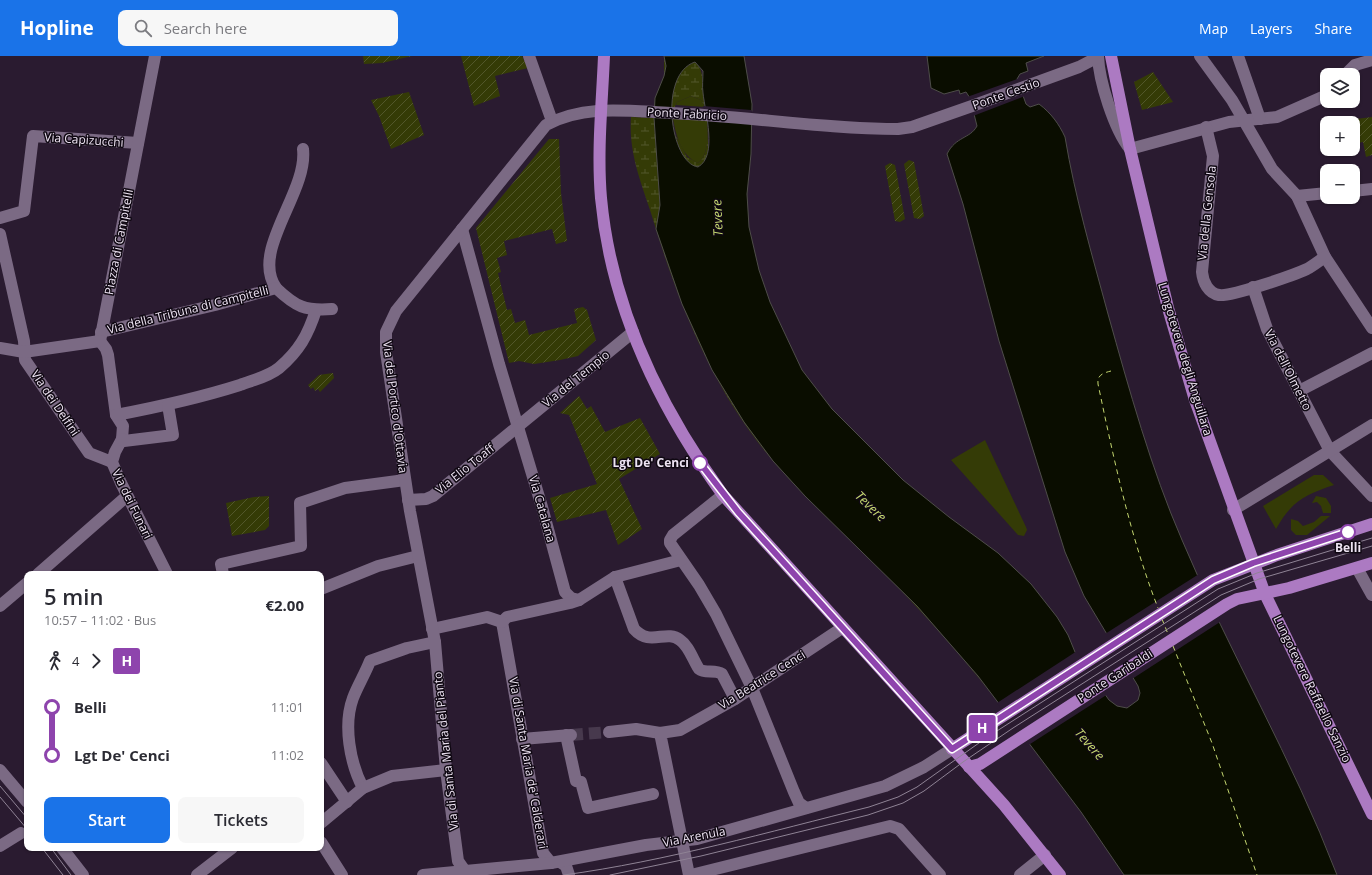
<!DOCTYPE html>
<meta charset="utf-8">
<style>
body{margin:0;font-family:"Open Sans",sans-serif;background:#f7f7f7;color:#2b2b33;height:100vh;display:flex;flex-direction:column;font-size:15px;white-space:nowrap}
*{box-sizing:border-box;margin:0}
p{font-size:13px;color:#7c7c81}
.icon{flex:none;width:22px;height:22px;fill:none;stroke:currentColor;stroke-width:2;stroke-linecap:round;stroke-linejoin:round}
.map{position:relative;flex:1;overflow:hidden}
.side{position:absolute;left:24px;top:515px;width:300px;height:280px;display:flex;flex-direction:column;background:#fff;border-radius:8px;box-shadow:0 1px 3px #0004}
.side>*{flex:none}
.badge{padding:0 8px;border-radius:3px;font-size:14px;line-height:26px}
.controls{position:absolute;left:1320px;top:12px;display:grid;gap:8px}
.controls a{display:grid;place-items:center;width:40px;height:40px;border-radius:8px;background:#fff;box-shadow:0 1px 3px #0004;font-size:20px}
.map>.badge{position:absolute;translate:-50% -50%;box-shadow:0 0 0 2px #fff}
.legs{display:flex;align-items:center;gap:6px;height:44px;padding:0 20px;font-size:13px}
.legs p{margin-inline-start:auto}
.head{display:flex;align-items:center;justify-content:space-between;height:68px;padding:0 20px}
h1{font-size:22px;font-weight:600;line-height:30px}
.cta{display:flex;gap:8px;margin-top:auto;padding:8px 20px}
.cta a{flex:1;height:46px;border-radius:8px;background:#1a73e8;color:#fff;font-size:16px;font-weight:600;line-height:46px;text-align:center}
.cta a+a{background:#f7f7f7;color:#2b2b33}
ul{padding:0 20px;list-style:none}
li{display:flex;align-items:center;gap:14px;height:48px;font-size:15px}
li i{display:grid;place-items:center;width:6px;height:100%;margin:0 5px;background:currentColor}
li i::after{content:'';width:10px;height:10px;margin:-5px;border:3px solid;border-radius:50%;background:#fff}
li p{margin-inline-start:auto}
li:first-child i{background:linear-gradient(#0000 50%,currentColor 0)}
li:last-child i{background:linear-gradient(currentColor 50%,#0000 0)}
header{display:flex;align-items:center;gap:24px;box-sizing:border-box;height:56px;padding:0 20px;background:#1a73e8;color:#fff}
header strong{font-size:19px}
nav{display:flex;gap:22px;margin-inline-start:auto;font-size:14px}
.search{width:280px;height:36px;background:#f7f7f7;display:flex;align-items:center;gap:10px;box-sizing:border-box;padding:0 14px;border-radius:8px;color:#7c7c81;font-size:15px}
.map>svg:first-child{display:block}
</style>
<header>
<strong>Hopline</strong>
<div class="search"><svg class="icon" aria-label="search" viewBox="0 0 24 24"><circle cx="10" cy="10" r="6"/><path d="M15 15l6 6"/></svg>Search here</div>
<nav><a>Map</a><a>Layers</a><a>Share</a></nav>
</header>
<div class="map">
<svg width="1372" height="819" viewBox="0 0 1372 819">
<defs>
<pattern id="wetland-marsh" width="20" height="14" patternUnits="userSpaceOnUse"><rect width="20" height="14" fill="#343b06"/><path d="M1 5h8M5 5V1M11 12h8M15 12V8" fill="none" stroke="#52572b"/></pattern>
<pattern id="garden-furrows" width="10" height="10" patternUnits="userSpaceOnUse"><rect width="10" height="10" fill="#343b06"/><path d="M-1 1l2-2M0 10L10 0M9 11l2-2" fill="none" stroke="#52572b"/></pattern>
</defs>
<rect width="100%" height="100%" fill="#2a1b30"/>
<g fill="#343b06">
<polygon points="691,40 701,44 705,51 676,49 677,46"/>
<path d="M673 63 707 64C708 77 709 99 698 107 681 100 676 79 673 63Z"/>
<polygon points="985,384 1026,471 1027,474 1024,480 1018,479 951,404"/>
<path d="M1314 419H1323L1334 429C1304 439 1292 445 1276 473L1263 450Z"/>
<polygon points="1316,440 1326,442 1331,450 1331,457 1323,457 1321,450 1317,446 1312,447"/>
<polygon points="1321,460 1330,460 1307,479 1296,479 1291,474 1291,463 1298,465 1303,470 1314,466"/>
</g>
<g fill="url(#wetland-marsh)">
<path d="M664 1 668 9 657 53 923 549 994 641C952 587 905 537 857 490 822 456 787 424 757 385 710 323 679 248 656 173 645 135 628 102 631 61L654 62 655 42 664 20Z"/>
<path d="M695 6C706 14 702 37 705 51L701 44 691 40 677 46 672 57C668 38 675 13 695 6Z"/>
<path d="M708 73V94L706 106 698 111C683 109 679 91 675 78L687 101 698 107C708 100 707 84 708 73Z"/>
</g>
<g fill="url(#garden-furrows)">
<polygon points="363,0 412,0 382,7 364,8"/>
<polygon points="461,0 522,0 528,12 495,20 500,40 474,50"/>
<polygon points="1153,16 1173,46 1142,54 1134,26"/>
<polygon points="409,36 424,79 391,93 379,60 371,44"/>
<polygon points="1372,61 1372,99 1366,101 1363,86 1353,88 1353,67 1350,67 1348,64"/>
<polygon points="549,83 559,83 561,137 567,185 556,188 552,173 504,185 507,199 497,202 501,216 498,217 507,254 511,253 515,267 525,264 529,279 577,267 574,253 583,251 587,254 596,284 578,300 560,304 534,308 519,305 509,307 476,172"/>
<polygon points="909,104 914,106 924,160 920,163 914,162 904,108"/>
<polygon points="890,107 895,109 905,163 900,166 895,165 885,110"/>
<polygon points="333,317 334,322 320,336 318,333 315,335 313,331 311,333 308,329 319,319"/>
<polygon points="579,340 587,353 591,350 605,376 640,362 660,398 619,423 642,473 618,489 606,454 557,466 550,442 597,428 569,359 560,357"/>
<polygon points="269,440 269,470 265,474 232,480 226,447 254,441"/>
</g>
<path fill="#0a0d00" stroke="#4e4d49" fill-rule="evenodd" d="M664 0H744L752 48 751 98 747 138 749 171 759 214 770 246 802 314 832 353 903 424 949 461 998 497 1031 528 1057 561 1068 579 1075 596 1109 644 1117 650 1127 652 1138 644 1140 637 1138 630 1084 540 1065 496 999 285 963 148 947 98C956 80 970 83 977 70L970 42 966 36 960 38 959 34 944 38 931 32 927 0H1044L1026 7 1028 15 1020 18 1017 23 1026 48 1030 51 1039 48C1051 57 1059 68 1065 81 1075 141 1092 199 1108 258 1129 333 1151 413 1182 484 1230 598 1293 704 1337 819H1124L1081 756 978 620 917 550 805 440 773 405 744 366 712 314 682 248 656 173 660 149 654 62 655 42 664 20 666 10ZM695 6 703 15C703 23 702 30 703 37 705 56 718 100 698 111 670 107 658 18 695 6Z"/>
<g fill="#2a1b30">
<polygon points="1020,22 1025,40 973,60 967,41"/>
<polygon points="703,50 751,54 753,56 754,68 705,64"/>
<polygon points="1199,518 1220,566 1132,623 1105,578"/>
<polygon points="1077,595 1108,638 1027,690 997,647"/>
</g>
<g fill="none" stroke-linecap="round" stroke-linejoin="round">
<g stroke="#c4d670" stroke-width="1" stroke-dasharray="5 4" stroke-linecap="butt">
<path d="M1111 315C1103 317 1097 319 1098 328 1114 404 1130 480 1158 552"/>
<polyline points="1162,563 1168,578"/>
<polyline points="1173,590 1212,687 1257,819"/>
</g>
<polyline stroke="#47394d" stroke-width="12" stroke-dasharray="12 6" stroke-linecap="butt" points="571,679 609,676"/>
<g stroke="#7b6a84" stroke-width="12">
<polyline points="529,0 552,65"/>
<path d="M1098 0C1099 25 1114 73 1130 93L1229 66 1277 61 1327 39"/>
<polyline points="1200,0 1232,44 1272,113 1297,140 1325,201 1372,272"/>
<polyline points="1238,0 1260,63"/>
<polyline points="1345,19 1355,9 1372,4"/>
<path d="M1206 71 1213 100 1202 216C1203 226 1208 237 1219 239 1231 241 1294 219 1307 213 1313 210 1319 205 1325 201"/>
<polyline points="1353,135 1372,133"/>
<polyline points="1297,140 1327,137"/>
<polyline points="0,162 24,155 33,80 138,87"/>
<polyline points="462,173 499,308 542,451 565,536 571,542 579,544"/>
<polyline points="0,178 24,285 25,304 89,397 112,406"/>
<polyline points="1253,231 1267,273 1330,395 1372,440"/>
<path d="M276 232C250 194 308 137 303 93"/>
<path d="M101 276 215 249 276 232C296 251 305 255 332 253"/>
<polyline points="100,285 155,0"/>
<polyline points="100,285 106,293 108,299 116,359 123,370 122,383 115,396 112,406 121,427 167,518"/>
<polyline points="0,292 24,296 100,285"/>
<polyline points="1299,335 1372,297"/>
<path d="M116 359C158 351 199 342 240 329 253 324 268 321 279 312 299 295 308 279 316 254"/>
<polyline points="122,383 124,385 173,379 168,349"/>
<polyline points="723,439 673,479 670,484 670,487 699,529 716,558 752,632 794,736 799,747 806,752"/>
<polyline points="408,444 426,443 433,440 633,276"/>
<polyline points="1233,454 1372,369"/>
<polyline points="1357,512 1372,539"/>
<polyline points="38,518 127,440"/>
<polyline points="223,518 221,508 301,490 300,447 345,432 405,424"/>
<path d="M615 521 634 573C650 591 666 573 680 584 689 590 693 604 699 613 705 618 715 613 722 618L735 643"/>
<polyline points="321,533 378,510 418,500"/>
<polyline points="0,550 27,527"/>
<polyline points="502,566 543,797 551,807"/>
<polyline points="502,566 507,561 570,547 579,544 615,521 681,504"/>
<polyline points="432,573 487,561 502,566"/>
<polyline points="609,676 636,673 660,677"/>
<polyline points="566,679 576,725 581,726 588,752 653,738"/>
<polyline points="522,683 571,679"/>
<polyline points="321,707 347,746"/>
<polyline points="0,714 27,746"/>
<path d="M363 732C350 707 343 669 353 642 358 629 365 618 370 605L407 592 435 586"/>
<polyline points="321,767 363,732 392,720 446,714"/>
<polyline points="321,786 342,819"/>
<polyline points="0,790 21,777"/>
<polyline points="62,792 83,819"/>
<polyline points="560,806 566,810 569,819"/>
<path d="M465 815 458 805 446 714 435 586 410 455 386 296V276L396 255 546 69C585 48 628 55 671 57 746 60 822 73 898 73L912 71 972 50 1079 11 1098 1"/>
<polyline points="197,819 232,792"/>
<polyline points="423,819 551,807 646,789 697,783 885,730 924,711 952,693"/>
<polyline points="689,819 660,677 680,674 735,643 842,572"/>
<polyline points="691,819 890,770 899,773 940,819"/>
<polyline points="1020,819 1045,799"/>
</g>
<g stroke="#ac7ac2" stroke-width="12">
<path d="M604 0C602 48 597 95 601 142 611 251 660 352 723 439L1004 749 1060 819"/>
<polyline points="1111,0 1130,93 1168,252 1195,344 1265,538 1372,758"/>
<polyline points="952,693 1213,524 1277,499 1372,468"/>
<polyline points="969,711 980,708 1227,548 1237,543 1289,532 1372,507"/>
</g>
<g stroke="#8f8395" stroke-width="1">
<polyline points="0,730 27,762"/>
<polyline points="0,741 27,773"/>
<polyline points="42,792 63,819"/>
<polyline points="51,792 71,819"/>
<path d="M564 819C667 805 768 776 869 751L898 741 917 731 986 682 1218 533 1257 517 1372 482"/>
<polyline points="610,819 701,800 868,759 903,747 924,735 963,706 1013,672 1221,539 1259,523 1372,490"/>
</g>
</g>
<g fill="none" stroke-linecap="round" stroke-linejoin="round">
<g stroke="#fff" stroke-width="9">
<polyline id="line-1" points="700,407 738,456 952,693 1213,524 1253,507 1348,476"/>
</g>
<use href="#line-1" stroke="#8e44ad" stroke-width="6"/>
</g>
<g fill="#fff" stroke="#8e44ad" stroke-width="2">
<circle cx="700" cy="407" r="7"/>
<circle cx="1348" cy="476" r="7"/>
</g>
<g text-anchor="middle" stroke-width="3" stroke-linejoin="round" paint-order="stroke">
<g font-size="12" fill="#ede3f2" stroke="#0f0812">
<text transform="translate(1006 38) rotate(-20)" y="4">Ponte Cestio</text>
<text transform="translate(687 58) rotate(3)" y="4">Ponte Fabricio</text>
<text transform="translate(84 84) rotate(4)" y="4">Via Capizucchi</text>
<text transform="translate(1207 157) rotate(-84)" y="4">Via della Gensola</text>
<text transform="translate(119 186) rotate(-79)" y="4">Piazza di Campitelli</text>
<text transform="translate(188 254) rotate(-14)" y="4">Via della Tribuna di Campitelli</text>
<text transform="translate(1185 303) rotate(73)" y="4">Lungotevere degli Anguillara</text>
<text transform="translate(1288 314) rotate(63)" y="4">Via dell'Olmetto</text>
<text transform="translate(576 323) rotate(-39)" y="4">Via del Tempio</text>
<text transform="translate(55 347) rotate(56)" y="4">Via dei Delfini</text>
<text transform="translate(395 351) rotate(83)" y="4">Via del Portico d'Ottavia</text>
<text transform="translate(465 413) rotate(-39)" y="4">Via Elio Toaff</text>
<text transform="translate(132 448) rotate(64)" y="4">Via dei Funari</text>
<text transform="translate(542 453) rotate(74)" y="4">Via Catalana</text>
<text transform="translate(1115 620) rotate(-33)" y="4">Ponte Garibaldi</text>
<text transform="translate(762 624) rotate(-32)" y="4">Via Beatrice Cenci</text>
<text transform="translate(1312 633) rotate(64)" y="4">Lungotevere Raffaello Sanzio</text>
<text transform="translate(446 695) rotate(-96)" y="4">Via di Santa Maria del Pianto</text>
<text transform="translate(528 707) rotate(80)" y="4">Via di Santa Maria de' Calderari</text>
<text transform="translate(694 781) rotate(-11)" y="4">Via Arenula</text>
</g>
<g font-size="12" font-weight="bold" fill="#ede3f2" stroke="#0f0812" text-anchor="end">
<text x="689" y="411">Lgt De' Cenci</text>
<text x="1348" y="496" text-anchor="middle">Belli</text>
</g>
<g font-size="13" font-style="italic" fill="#c4d670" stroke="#0f0812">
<text transform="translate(717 162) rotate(-92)" y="5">Tevere</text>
<text transform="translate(871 450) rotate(44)" y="5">Tevere</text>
<text transform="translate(1090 688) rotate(49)" y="5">Tevere</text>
</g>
</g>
</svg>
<div class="controls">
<a><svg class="icon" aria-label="layers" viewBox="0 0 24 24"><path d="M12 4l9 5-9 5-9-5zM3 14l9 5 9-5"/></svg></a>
<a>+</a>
<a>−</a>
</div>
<b class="badge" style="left:982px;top:672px;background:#8e44ad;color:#fff">H</b>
<section class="side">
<div class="head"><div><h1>5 min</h1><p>10:57 – 11:02 · Bus</p></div><b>€2.00</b></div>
<div class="legs"><svg class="icon" aria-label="walk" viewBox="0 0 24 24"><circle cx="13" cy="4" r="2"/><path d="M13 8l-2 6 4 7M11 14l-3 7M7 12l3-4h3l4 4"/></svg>4<svg class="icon" aria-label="forward" viewBox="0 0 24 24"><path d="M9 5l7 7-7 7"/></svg><b class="badge" style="background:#8e44ad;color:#fff">H</b></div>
<ul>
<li><i style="color:#8e44ad"></i><b>Belli</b><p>11:01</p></li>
<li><i style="color:#8e44ad"></i><b>Lgt De' Cenci</b><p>11:02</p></li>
</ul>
<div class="cta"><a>Start</a><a>Tickets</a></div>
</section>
</div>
